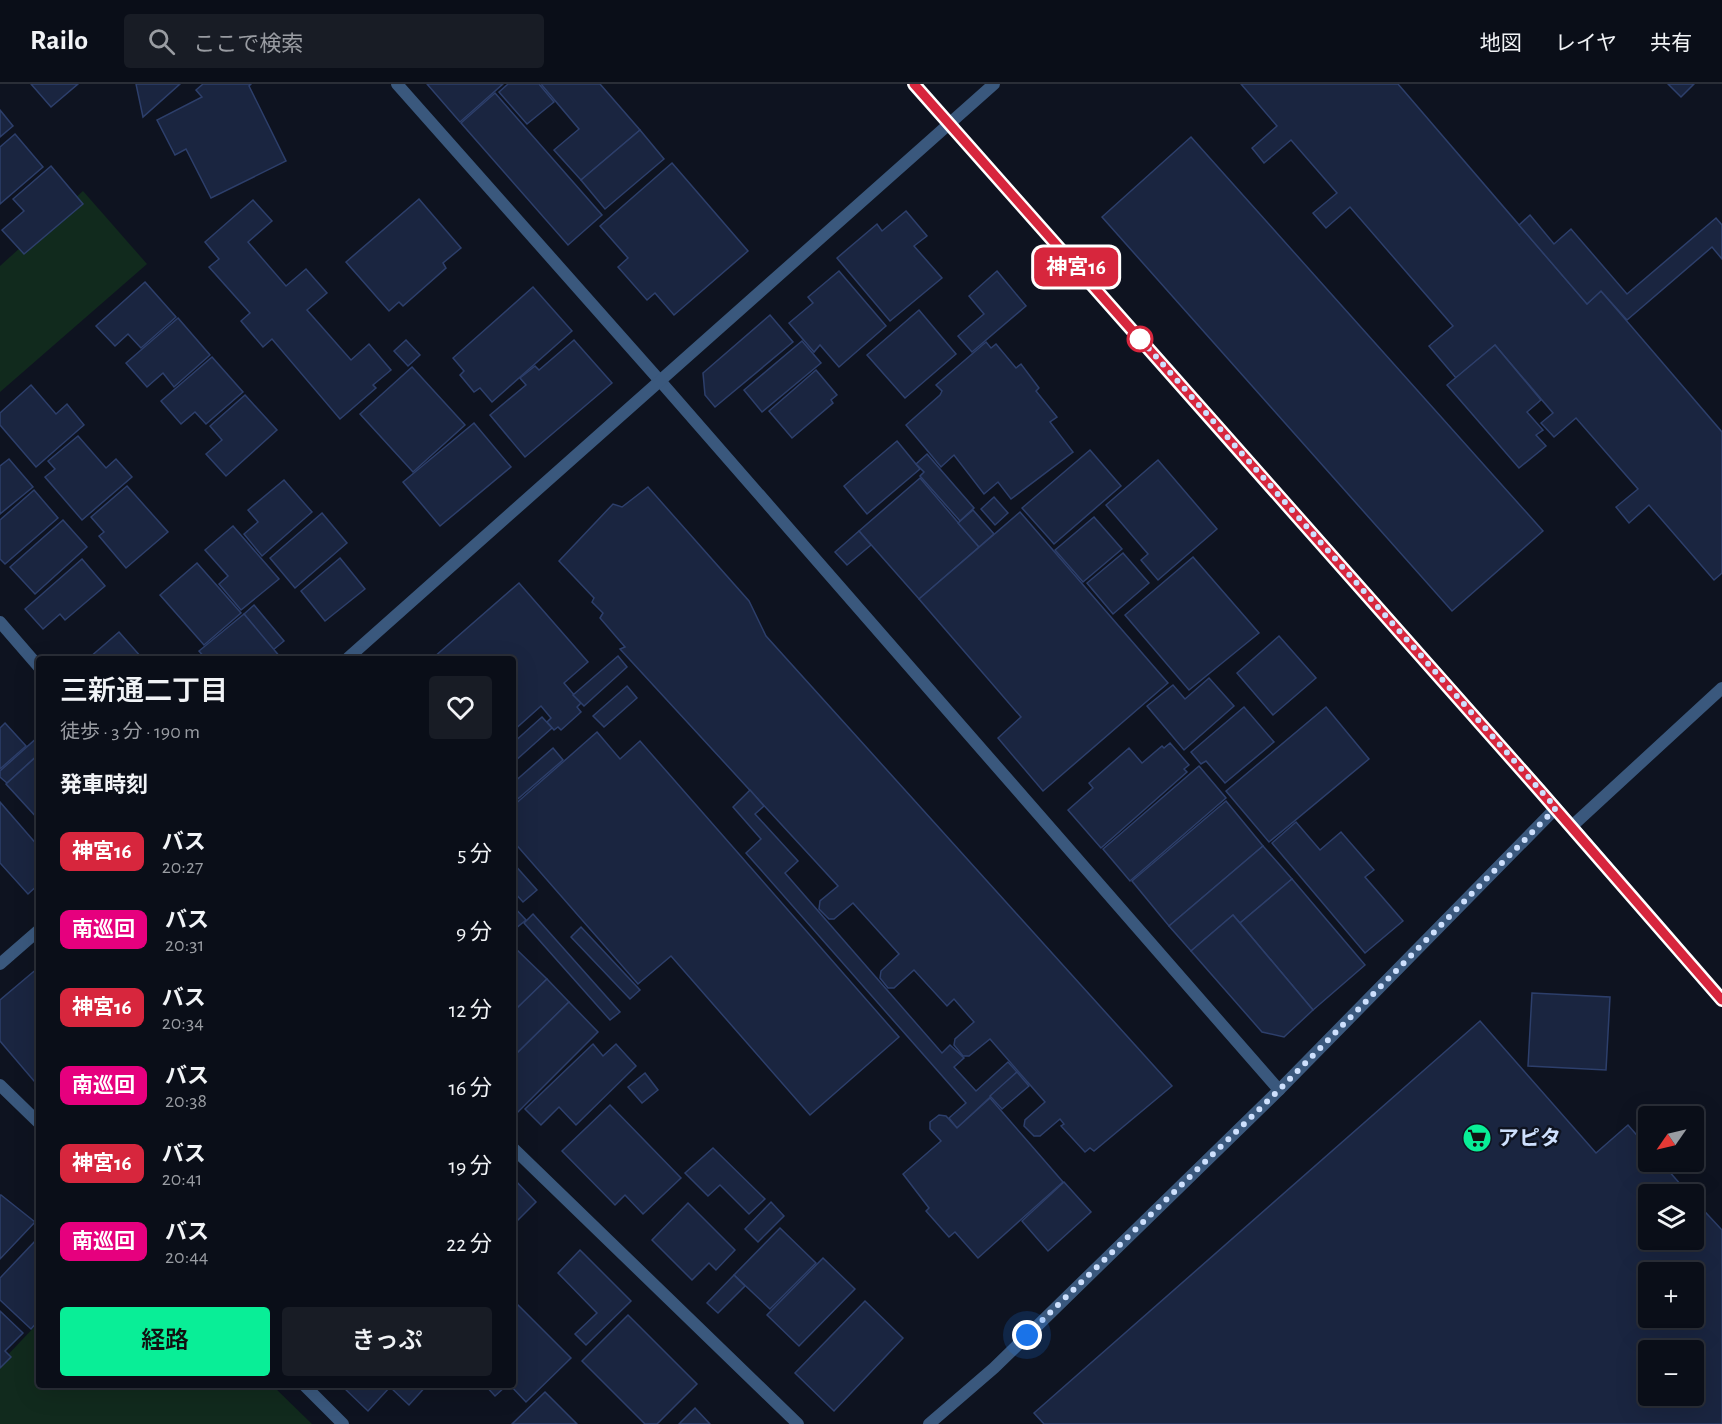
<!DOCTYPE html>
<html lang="ja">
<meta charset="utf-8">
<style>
body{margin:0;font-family:"Alegreya Sans","Noto Sans JP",sans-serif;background:#181c25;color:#f1f3f6;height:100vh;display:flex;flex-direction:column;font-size:22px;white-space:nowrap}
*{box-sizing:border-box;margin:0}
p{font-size:20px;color:#999ca2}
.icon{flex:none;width:33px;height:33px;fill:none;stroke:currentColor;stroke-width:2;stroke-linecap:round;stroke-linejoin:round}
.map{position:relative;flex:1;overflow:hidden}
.drawer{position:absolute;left:36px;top:572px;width:480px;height:732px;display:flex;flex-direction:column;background:#0a0e18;border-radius:6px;box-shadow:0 6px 24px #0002,0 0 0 2px #2a2e37}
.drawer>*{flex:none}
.badge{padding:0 12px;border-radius:9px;font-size:21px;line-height:39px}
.needle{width:39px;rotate:236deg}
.controls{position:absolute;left:1638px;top:1022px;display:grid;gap:12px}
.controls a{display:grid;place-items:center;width:66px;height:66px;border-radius:6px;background:#0a0e18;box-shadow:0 6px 24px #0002,0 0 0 2px #2a2e37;font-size:30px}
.you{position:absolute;width:30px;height:30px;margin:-15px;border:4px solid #fff;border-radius:50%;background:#1a73e8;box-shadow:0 0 0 9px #1a73e833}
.map>.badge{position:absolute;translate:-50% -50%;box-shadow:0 0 0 3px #fff}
h2{padding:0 24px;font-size:22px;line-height:54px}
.round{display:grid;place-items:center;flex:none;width:63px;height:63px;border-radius:6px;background:#181c25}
.headline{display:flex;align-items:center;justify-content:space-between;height:102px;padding:0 24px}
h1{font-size:28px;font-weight:600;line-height:45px}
.primary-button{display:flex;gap:12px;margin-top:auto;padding:12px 24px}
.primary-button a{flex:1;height:69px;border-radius:6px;background:#09ee97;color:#111;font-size:24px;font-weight:600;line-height:69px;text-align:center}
.primary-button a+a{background:#181c25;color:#f1f3f6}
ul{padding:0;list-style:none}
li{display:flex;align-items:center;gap:18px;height:78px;padding:0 24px}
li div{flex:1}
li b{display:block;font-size:22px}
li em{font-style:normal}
li .badge{min-width:66px;font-weight:700;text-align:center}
header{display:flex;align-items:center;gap:36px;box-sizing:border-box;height:84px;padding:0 30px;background:#0a0e18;border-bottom:2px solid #2a2e37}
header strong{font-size:28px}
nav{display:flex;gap:33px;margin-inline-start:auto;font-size:21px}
.search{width:420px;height:54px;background:#181c25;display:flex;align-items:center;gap:15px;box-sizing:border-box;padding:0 21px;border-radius:6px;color:#999ca2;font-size:22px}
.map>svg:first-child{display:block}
</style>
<header>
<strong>Railo</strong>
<div class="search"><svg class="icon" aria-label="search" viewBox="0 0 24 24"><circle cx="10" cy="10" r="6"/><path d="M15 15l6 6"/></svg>ここで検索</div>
<nav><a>地図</a><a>レイヤ</a><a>共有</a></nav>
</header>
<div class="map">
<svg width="1722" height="1340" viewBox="0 0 1722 1340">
<rect width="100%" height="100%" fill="#0e1320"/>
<g fill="#112a1d">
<polygon points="83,107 147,180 0,308 0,182"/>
<polygon points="39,1238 39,1300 272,1301 312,1340 0,1340 0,1279"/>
</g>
<g fill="#1a2540" stroke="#2d3f6b" stroke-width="1.5" fill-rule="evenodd">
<polygon points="31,0 78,0 51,23"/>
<polygon points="136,0 180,0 143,33"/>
<polygon points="203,0 251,0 249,2 286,77 211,114 186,65 175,71 157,36 202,13 196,6"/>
<polygon points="427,0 503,0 460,38"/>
<polygon points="508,0 539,0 554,18 527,40 499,8"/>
<polygon points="541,0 600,0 640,46 581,96 554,66 579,45"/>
<polygon points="1241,0 1398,0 1587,220 1601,207 1722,348 1722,489 1714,496 1649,421 1629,439 1616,423 1638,405 1576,334 1554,353 1541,339 1553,329 1495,261 1456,294 1429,262 1453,242 1350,123 1326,144 1313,129 1337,109 1291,56 1264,79 1252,64 1277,42"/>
<polygon points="1668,0 1694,0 1681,13"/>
<polygon points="495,9 602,131 568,161 461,39"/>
<polygon points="0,26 13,42 0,53"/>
<polygon points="640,46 664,75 605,125 581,96"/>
<polygon points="15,50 43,83 0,120 0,63"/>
<polygon points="1191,53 1543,447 1452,527 1102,133"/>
<polygon points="672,79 748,167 674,231 655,209 647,216 618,183 628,174 600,142"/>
<polygon points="51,82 83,120 24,170 2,146 24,127 13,115"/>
<polygon points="419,115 461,164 443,179 446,184 403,222 399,218 389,227 346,178"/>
<polygon points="253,116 272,137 248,158 286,202 306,185 327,209 307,226 351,276 369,260 391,286 373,301 376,304 340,335 272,255 263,263 241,237 250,229 209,183 219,175 205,158"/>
<polygon points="906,127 927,152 914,162 942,194 890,237 837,174 877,140 882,147"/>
<polygon points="1530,131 1554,160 1571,145 1627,210 1716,134 1722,141 1722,175 1712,163 1627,236 1601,207 1587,220 1519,141"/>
<polygon points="839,187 886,242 839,283 820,261 814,268 789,239 813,219 808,213"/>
<polygon points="997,187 1026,222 972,268 958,252 984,230 969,212"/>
<polygon points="145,198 176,233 141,264 128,250 115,262 96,242"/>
<polygon points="533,203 572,247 492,318 480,304 474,308 460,291 464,287 453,274"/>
<polygon points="919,226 956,270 905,314 867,271"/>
<polygon points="770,231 793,258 715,323 705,311 703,289"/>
<polygon points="178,234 210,271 174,303 163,289 147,303 126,279"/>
<polygon points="406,256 420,271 408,282 394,267"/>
<polygon points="574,256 612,299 525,373 490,331 526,301 520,294 535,282 539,286"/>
<polygon points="802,257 821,279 762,328 744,306"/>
<polygon points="986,258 991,264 996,260 1016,284 1021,280 1039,304 1036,307 1057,333 1050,338 1073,368 1011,415 998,398 984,410 954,371 941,383 906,341 940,311 942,307 936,301"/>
<polygon points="1495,261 1541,316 1527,328 1543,346 1536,351 1546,362 1519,384 1447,301"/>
<polygon points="212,273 243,308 206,340 195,328 181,340 161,317"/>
<polygon points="412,283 465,341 413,388 360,330"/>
<polygon points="816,286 837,311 831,316 833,319 792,354 769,327"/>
<polygon points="31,301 56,330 67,320 84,341 36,383 0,341 0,329"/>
<polygon points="245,311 277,346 226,392 206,370 222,356 210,342"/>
<polygon points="474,339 511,383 440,442 403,398"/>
<polygon points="78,352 106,384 116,375 132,393 82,436 45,393 55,385 48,377"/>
<polygon points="897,357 920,385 867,430 844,402"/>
<polygon points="1090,366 1121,402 1054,460 1022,424"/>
<polygon points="927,370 974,424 960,437 920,392 924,388 916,380"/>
<polygon points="9,375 33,403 0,430 0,382"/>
<polygon points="1158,376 1217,445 1158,496 1141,476 1148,470 1106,421"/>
<polygon points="920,394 979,463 919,515 859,447"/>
<polygon points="284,396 312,428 262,472 244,450 258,438 248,426"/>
<polygon points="127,402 168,448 126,484 99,452 104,448 91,433"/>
<polygon points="648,403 749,517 766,552 1172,1002 1094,1067 1090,1064 1085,1068 1061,1042 1064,1040 1060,1035 1040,1052 1034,1052 1024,1042 1025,1036 1045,1018 990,955 969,972 963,972 954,961 955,955 974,938 954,915 947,922 914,886 894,904 888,904 880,894 881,887 899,870 853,819 834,835 829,835 819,825 820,817 838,802 620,565 625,563 600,534 603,529 592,518 594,514 559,477 613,420 622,423"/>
<polygon points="34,406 58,434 5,480 0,475 0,436"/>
<polygon points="994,413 1008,429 995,441 981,425"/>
<polygon points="973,426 994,450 979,463 958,439"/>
<polygon points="1020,428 1168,599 1043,707 998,654 1021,633 919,515"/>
<polygon points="322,429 347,459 295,504 270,474"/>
<polygon points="1094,433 1122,465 1083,498 1055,466"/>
<polygon points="63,436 87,463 35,510 10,483"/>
<polygon points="233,442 279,495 241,526 219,500 228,492 205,466"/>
<polygon points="859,447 871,461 847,481 835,468"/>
<polygon points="1123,469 1149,499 1113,530 1087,499"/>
<polygon points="1193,473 1259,549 1189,606 1125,531"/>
<polygon points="340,474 365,505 325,537 301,507"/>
<polygon points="82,475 105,502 65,536 60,530 43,545 25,525"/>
<polygon points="197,479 241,529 204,561 160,511"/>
<polygon points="519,499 588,578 564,599 581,619 577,623 581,628 561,646 558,643 554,646 547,638 551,634 541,622 513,647 513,574 433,574"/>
<polygon points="254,521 284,557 273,566 244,530"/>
<polygon points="244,530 281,574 205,574 199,567"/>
<polygon points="119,548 142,574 89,574"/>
<polygon points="1279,552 1316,594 1273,631 1237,589"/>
<polygon points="618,572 627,583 584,622 573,611"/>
<polygon points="1209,594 1234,622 1184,666 1147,622 1173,601 1185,615"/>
<polygon points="627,602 637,614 604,643 593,632"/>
<polygon points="1244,623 1274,658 1225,699 1206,677 1201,680 1191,668"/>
<polygon points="1326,623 1369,675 1269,758 1226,707"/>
<polygon points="542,633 552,644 514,678 513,659"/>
<polygon points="5,639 26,662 0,685 0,644"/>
<polygon points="597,648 620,675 640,657 899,953 810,1031 671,872 638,900 513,757 513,722"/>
<polygon points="39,652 39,670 7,699 0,693 0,687"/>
<polygon points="1170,659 1189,681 1184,685 1187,688 1101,764 1068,726 1093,704 1089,699 1129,664 1142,679 1162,662 1164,664"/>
<polygon points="553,664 563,676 513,719 513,699"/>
<polygon points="39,670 39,736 6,700"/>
<polygon points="1199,682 1226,714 1130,797 1103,765"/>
<polygon points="750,706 764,722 755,730 798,777 785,789 942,969 950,961 964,974 954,983 976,1007 1008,978 1017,988 957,1044 949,1034 966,1019 746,769 761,755 733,723"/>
<polygon points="1226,717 1263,762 1169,842 1132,797"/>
<polygon points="0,718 39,763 39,800 28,810 0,779"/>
<polygon points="1296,738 1320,766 1341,748 1374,786 1365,793 1403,837 1365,869 1272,759"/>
<polygon points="1263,762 1292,795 1240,839 1233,831 1191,867 1169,842"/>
<polygon points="513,779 537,806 523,818 513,807"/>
<polygon points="1292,795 1365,881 1313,926 1240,839"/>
<polygon points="513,822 526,836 515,845 513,843"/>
<polygon points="533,830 620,928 610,936 524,839"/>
<polygon points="1233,831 1313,926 1284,953 1262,948 1191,867"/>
<polygon points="581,843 640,906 630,915 571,853"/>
<polygon points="513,862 547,895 513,928"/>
<polygon points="39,883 39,992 34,997 0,957 0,916"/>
<polygon points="547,895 569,918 513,973 513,928"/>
<polygon points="1532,909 1610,913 1606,986 1528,982"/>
<polygon points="569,918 598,948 515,1031 513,1029 513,973"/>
<path d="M1480 937 1596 1069 1628 1041 1648 1064V1077H1660L1689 1110H1648V1155H1694V1116L1722 1146V1340H1044L1034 1329ZM1648 1188H1694V1233H1648ZM1648 1266H1694V1311H1648Z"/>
<polygon points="593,960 603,972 616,960 636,982 576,1041 559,1023 541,1041 525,1025"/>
<polygon points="1017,988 1029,1002 1002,1025 990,1012"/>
<polygon points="645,989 658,1006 642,1019 628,1003"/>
<polygon points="990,1014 1063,1098 978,1174 955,1148 949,1153 926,1127 929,1124 903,1090 941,1057 930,1045 930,1038 939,1031 946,1032 957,1044"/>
<polygon points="610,1021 681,1094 643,1130 625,1111 615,1121 562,1067"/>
<polygon points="713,1064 765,1115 749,1130 720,1101 708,1112 685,1089"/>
<polygon points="513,1094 536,1118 513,1141"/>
<polygon points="1064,1098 1091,1128 1048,1167 1022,1137"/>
<polygon points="1,1111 35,1138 0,1175 0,1111"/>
<polygon points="771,1118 784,1132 758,1158 745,1145"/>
<polygon points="688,1119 735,1166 716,1186 709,1179 692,1196 652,1156"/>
<polygon points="780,1144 816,1179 770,1225 734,1191"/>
<polygon points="39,1153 39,1236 31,1245 0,1216 0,1194"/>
<polygon points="580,1166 631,1217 586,1261 575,1250 597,1229 558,1189"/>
<polygon points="823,1174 855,1205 799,1262 767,1231"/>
<polygon points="734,1191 745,1202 718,1229 707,1219"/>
<polygon points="513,1216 571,1274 526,1318 509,1300 513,1300"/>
<polygon points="865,1217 903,1254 834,1327 795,1289"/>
<polygon points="0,1227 23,1249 5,1267 11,1273 0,1284"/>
<polygon points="628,1231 697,1300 657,1340 645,1340 582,1277"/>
<polygon points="347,1300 428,1300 409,1321 390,1303 368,1327 344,1304"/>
<polygon points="484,1300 503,1300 505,1303 495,1312"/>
<polygon points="545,1308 577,1340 512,1340"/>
<polygon points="695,1324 710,1340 679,1340"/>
</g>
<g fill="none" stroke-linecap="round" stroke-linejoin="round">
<g stroke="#3a587d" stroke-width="12">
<polyline points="397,0 661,298 1279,1006"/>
<polyline points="0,538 39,583"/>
<polyline points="348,574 994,0"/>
<polyline points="0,880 39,846"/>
<polyline points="0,1001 39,1039"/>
<polyline points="513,1064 798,1340"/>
<polyline points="303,1300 343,1340"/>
<polyline points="929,1340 994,1284 1279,1006 1556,724"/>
</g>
<g stroke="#3a587d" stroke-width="12">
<polyline points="914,0 1556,724 1722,916"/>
<polyline points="1571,743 1722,604"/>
</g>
</g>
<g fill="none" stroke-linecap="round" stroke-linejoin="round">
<g stroke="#fff" stroke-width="14">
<polyline id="line" points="914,0 1540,707 1722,916"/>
</g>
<use href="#line" stroke="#d7263d" stroke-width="9"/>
<polyline stroke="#cee0fd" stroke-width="6" stroke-dasharray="0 10.8" points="1027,1251 1279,1006 1556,724 1136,250 1140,255"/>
</g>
<defs>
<g id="supermarket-disc" transform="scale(1.5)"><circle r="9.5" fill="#09ee97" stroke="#0e1320"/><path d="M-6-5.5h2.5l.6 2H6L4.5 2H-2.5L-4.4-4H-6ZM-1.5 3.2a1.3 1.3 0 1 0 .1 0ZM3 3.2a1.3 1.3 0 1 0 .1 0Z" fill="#111"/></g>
</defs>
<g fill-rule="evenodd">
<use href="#supermarket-disc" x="1477" y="1054"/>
</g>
<circle fill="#fff" stroke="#d7263d" stroke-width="3" cx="1140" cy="255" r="12"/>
<g text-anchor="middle" stroke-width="5" stroke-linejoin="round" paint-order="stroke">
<g font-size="21" font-weight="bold" fill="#cee0fd" stroke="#0e1320" text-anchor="start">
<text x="1498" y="1061">アピタ</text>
</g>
</g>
</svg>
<div class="controls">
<a><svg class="needle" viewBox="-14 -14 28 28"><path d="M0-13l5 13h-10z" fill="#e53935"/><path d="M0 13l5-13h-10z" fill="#999ca2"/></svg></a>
<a><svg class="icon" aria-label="layers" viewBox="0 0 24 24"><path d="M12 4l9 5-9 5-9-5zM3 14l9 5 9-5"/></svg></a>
<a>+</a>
<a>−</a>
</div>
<div class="you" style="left:1027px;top:1251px"></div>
<b class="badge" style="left:1076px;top:183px;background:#d7263d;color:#fff">神宮16</b>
<section class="drawer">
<div class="headline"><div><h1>三新通二丁目</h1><p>徒歩 · 3 分 · 190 m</p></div><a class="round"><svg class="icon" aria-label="heart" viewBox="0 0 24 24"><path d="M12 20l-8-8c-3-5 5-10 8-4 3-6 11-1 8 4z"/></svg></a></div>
<h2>発車時刻</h2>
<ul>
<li><span class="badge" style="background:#d7263d;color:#fff">神宮16</span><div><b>バス</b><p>20:27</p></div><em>5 分</em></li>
<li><span class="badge" style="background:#e6007e;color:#fff">南巡回</span><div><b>バス</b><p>20:31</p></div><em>9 分</em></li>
<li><span class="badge" style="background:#d7263d;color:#fff">神宮16</span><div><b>バス</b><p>20:34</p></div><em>12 分</em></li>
<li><span class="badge" style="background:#e6007e;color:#fff">南巡回</span><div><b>バス</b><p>20:38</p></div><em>16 分</em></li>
<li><span class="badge" style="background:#d7263d;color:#fff">神宮16</span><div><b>バス</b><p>20:41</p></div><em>19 分</em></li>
<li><span class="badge" style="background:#e6007e;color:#fff">南巡回</span><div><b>バス</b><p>20:44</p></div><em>22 分</em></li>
</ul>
<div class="primary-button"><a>経路</a><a>きっぷ</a></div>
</section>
</div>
